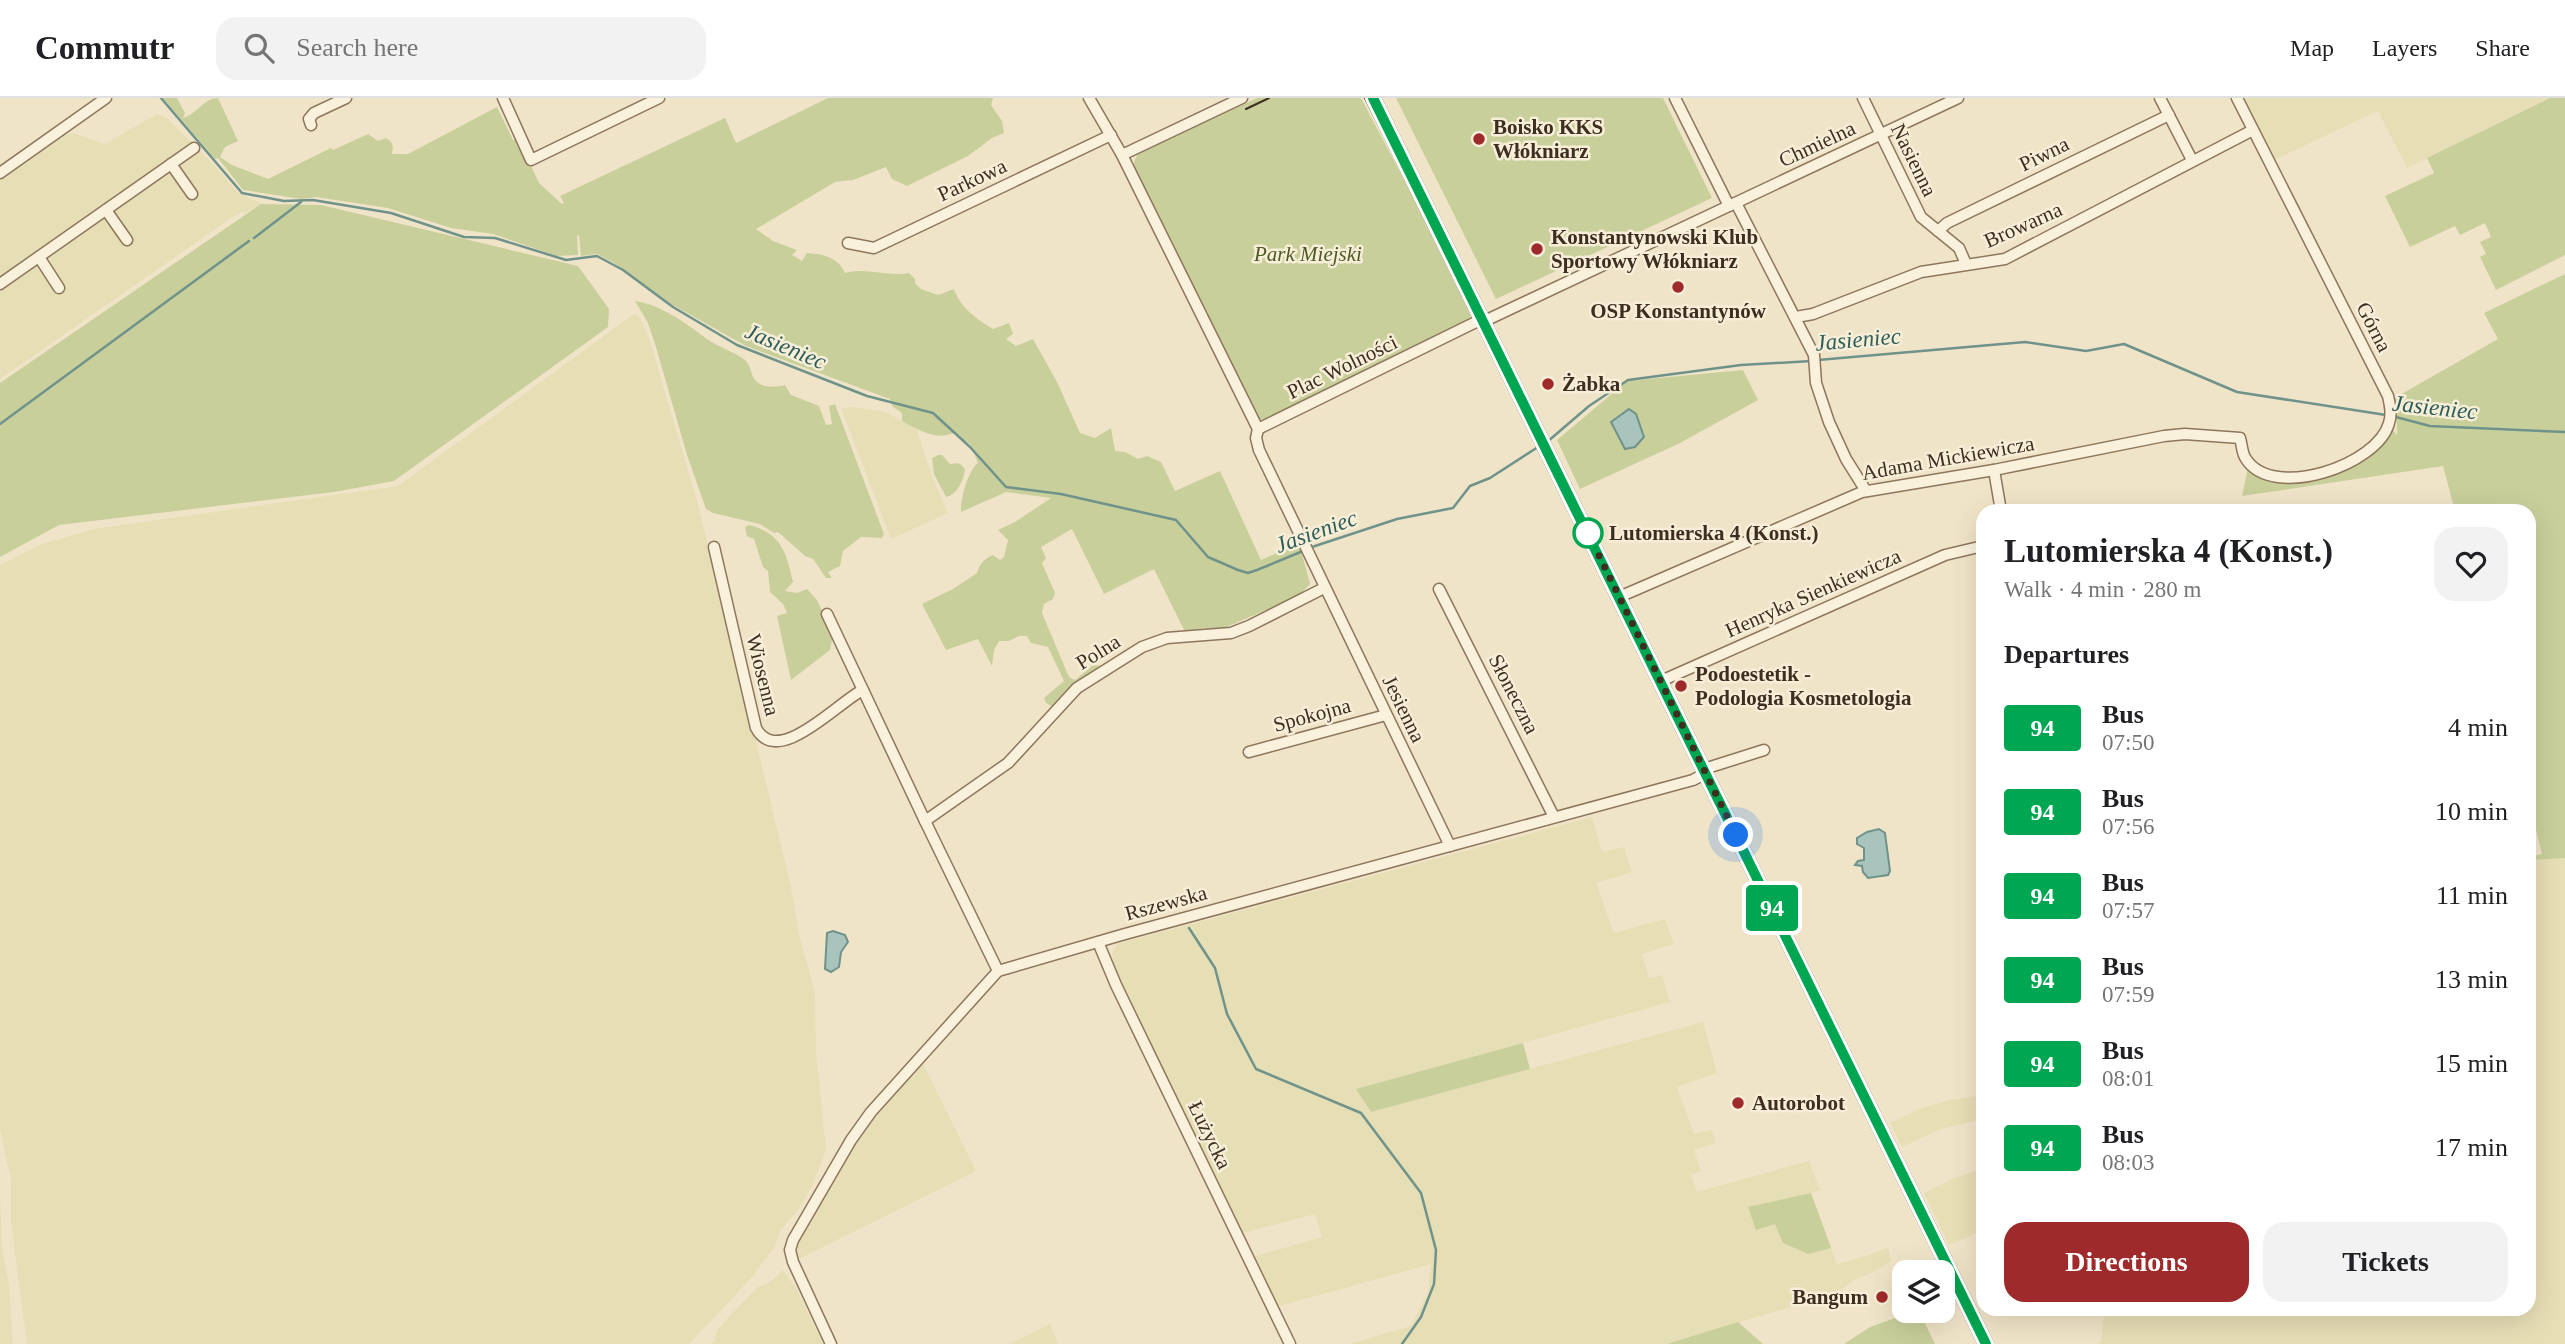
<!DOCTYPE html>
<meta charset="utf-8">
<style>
body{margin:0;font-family:"Times New Roman",serif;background:#f2f2f2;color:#202124;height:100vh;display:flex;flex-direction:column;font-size:26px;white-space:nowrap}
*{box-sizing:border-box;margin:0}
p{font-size:23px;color:#757577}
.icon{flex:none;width:38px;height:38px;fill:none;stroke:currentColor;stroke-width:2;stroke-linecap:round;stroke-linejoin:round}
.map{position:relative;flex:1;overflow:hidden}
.panel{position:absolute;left:1976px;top:406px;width:560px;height:812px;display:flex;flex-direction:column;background:#fff;border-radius:21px;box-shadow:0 7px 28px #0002}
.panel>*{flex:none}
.badge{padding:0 14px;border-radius:5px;font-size:24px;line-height:46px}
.fabs{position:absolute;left:1892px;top:1162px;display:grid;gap:14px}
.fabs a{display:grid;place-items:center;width:63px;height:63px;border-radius:14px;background:#fff;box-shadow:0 7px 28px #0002;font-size:35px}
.you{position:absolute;width:35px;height:35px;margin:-18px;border:5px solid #fff;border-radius:50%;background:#1a73e8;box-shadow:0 0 0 10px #1a73e833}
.map>.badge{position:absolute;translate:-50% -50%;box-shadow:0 0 0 4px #fff}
h2{padding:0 28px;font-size:26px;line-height:63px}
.round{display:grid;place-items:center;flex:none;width:74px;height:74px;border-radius:21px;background:#f2f2f2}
.headline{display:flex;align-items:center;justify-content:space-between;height:119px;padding:0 28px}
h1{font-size:33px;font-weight:700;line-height:52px}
.button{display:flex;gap:14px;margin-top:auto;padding:14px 28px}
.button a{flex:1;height:80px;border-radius:21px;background:#9e2a2b;color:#fff;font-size:28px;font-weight:700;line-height:80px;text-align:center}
.button a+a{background:#f2f2f2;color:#202124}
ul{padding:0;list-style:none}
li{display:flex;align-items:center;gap:21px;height:84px;padding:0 28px}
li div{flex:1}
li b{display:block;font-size:26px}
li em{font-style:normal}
li .badge{min-width:77px;font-weight:700;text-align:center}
header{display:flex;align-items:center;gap:42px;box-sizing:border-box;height:98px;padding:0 35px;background:#fff;border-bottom:2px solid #e0e0e0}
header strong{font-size:33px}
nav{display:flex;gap:38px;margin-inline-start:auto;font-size:24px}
.search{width:490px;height:63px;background:#f2f2f2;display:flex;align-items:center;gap:18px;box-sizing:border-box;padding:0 24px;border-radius:21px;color:#757577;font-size:26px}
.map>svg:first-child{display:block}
</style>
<header>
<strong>Commutr</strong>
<div class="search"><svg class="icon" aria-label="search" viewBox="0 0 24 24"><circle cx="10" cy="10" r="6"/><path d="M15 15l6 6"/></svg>Search here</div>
<nav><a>Map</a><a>Layers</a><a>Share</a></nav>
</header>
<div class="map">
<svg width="2565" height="1246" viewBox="0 0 2565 1246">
<rect width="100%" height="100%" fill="#f0e4c8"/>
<g fill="#e6deb5">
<polygon points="2244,0 2550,0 2407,70 2378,13 2274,62"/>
<polygon points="157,16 167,20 216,69 237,94 261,106 245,115 241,114 224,125 0,281 0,71 38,44 73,35 105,46"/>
<polygon points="634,216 639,218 649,240 699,410 790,784 800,840 815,895 816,954 826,1052 813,1086 798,1112 780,1133 775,1148 752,1179 689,1246 27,1246 11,1124 11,1083 0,1031 0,467 42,446 94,431 398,388"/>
<polygon points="853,309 886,314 917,332 932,379 948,415 891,441 841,310"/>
<polygon points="1592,719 1602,754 1624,749 1632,774 1596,785 1614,835 1665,821 1674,846 1642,856 1649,880 1662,877 1670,904 1357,991 1371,1014 1703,924 1717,975 1677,989 1694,1036 1712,1032 1715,1045 1694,1052 1701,1073 1691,1077 1697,1094 1809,1063 1820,1092 1811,1095 1837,1166 1866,1158 1888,1149 1891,1163 1876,1173 1852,1183 1837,1195 1667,1246 1349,1246 1411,1228 1428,1195 1431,1166 1276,1209 1253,1159 1322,1139 1315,1116 1243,1135 1116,873 1112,856 1117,846"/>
<polygon points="2565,760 2565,1246 2097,1246 2101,1244 2104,1216 2115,1214 2115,1211 2529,1211 2529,762"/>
<polygon points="922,964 976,1073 797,1162 796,1150 800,1140 844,1063 883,1007"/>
<polygon points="1983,997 1983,1021 1941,1031 1902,1049 1890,1025 1921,1010 1951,1002"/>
<polygon points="1983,1070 1983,1132 1949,1147 1924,1095 1955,1080"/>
<polygon points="0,1092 2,1149 9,1187 13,1246 0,1246"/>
<polygon points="783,1172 796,1190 823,1246 711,1246 715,1242 716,1234 725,1223 758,1189 769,1185"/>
<polygon points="1050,1226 1058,1246 1009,1246"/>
</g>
<g fill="#c9cf9b">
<path d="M163 0H177L185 15 183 20C197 16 204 0 218 0L238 43 225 49 220 59 232 67 268 81 331 50 333 52 368 36 378 43 386 40C394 45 393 48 392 56H408L497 9 513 42 518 41 539 85 562 106 564 105 560 98 725 20 736 45 828 0H993L991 7 1002 23 1004 35 992 40 968 58 907 88 892 81 886 69 853 82 835 84 756 131 773 143 797 152 792 157 802 163 807 155C823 156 838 159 845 175 866 169 887 179 909 175L915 181V185L921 191 938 197 954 191C961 211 976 220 993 231L1009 225 1013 236 1006 241 1016 248 1033 241 1057 284 1080 335 1095 340 1111 330 1115 353 1125 354 1138 361 1147 358 1161 364 1175 393 1220 373 1261 462 1299 445 1310 486 1298 498 1222 531 1204 530 1185 534 1154 471 1104 496 1072 431 1041 449 1046 460 1042 465 1055 495 1053 501 1044 506 1042 515 1069 579 1075 582 1092 568 1098 567 1099 569 1083 580 1053 609 1046 605 1044 600 1064 583 1048 549 1031 545 1027 538H1019L1009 543H999L994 552 992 568 978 541 946 552 922 506 953 491 977 475C980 465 984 461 993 457L1000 462 1004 459 1008 442 998 432 1015 424 1051 400 1006 394 961 414C960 402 968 372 978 365L970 346 953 335C936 343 916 331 902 323V315L892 308 890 301 746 248 671 206 614 165 597 156 581 158 579 137 577 138 578 157 557 158 493 136 451 130 388 110 316 99 301 101 243 92 218 60 215 61Z"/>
<polygon points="1257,0 1361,0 1473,212 1469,223 1267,323 1259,321 1254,315 1135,74 1134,64 1138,55"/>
<polygon points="1396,0 1663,0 1712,100 1496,201"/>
<polygon points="2550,0 2565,0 2565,157 2496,192 2480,159 2486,156 2480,144 2491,139 2485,125 2460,137 2455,128 2410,149 2385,98 2434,75 2427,60"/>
<polygon points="261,106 321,107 578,168 609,211 608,229 394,383 334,394 59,427 0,459 0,285"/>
<polygon points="2565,176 2565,760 2529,762 2529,759 2542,756 2529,703 2529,413 2455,413 2443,368 2242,398 2249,365 2292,382 2345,368 2389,328 2397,337 2397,326 2391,302 2498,241 2484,215"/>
<path d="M635 203C659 206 688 226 707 241 718 249 733 253 745 262 752 268 750 279 758 285 766 290 776 289 785 287L791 297 819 308 826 327 832 326 829 308 835 306 884 436 882 440 861 439 843 453 840 468 828 474 832 480H826L813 461 805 458 778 434 774 435 760 426 713 415 706 411 687 357 656 249 648 225Z"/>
<polygon points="1743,272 1758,302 1680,345 1580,391 1557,342 1627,283"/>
<path d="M938 357H942L950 366C957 365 961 364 965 372 963 383 957 397 946 399L934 376 932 360Z"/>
<path d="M750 427C783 437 786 455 793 484L785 493 797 495 807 491 817 502 833 537 830 552 791 582 777 518 787 515 783 506 770 494 768 473 763 469 754 441 747 438 745 429Z"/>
<polygon points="1523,945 1530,971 1371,1014 1356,991"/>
<polygon points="1811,1095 1831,1150 1808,1156 1783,1145 1775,1126 1756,1132 1748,1109"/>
<polygon points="1915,1213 1919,1213 1935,1246 1844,1246 1870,1229"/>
<polygon points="1738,1224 1763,1246 1667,1246"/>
</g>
<g fill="#a9c4bc" stroke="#6f938a" stroke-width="2">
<polygon points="1629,311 1636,316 1644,339 1635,349 1625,351 1611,324"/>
<polygon points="1879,731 1885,735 1890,773 1888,777 1868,780 1863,774 1862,768 1855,767 1858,763 1864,762 1864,750 1857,746 1857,740 1867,734"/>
<polygon points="833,833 845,837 848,844 841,854 839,869 831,874 825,871 827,835"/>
</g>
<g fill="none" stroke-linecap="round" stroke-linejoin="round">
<g stroke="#6f938a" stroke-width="2.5">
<polyline points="161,0 242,95 284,103 313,102 391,115 464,139 495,140 566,162 597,158 623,172 673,209 737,247 867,298 933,315 970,349 1006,389 1061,396 1176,422 1208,459 1238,472 1248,475 1257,472 1303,453"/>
<polyline points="254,140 301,104"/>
<polyline points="1818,262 2025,244 2086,253 2124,246 2237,294 2386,317"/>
<polyline points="2392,318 2430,328 2565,334"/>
<polyline points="0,326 249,143"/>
<polyline points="1547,344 1589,308 1628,282 1741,267 1812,263"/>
<polyline points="1309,450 1397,421 1453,410 1470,388 1490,380 1538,349"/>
<polyline points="1189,830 1215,870 1227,916 1256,971 1361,1015 1421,1095 1436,1152 1434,1186 1421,1219 1402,1246"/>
</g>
<g stroke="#8d765c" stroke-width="13">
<g id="minor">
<polyline points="503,0 531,62 659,0"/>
<polyline points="1089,0 1122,57"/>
<polyline points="1242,0 1122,57 1258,331"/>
<polyline points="1675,0 1729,108"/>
<polyline points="1863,0 1921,119 1959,150 1966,166"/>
<polyline points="2160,0 2192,62"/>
<polyline points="311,27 309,21 314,15 346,0"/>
<polyline points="171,66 192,96"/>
<polyline points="0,75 106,0"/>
<polyline points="1736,105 1814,257 1816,285 1829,324 1846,361 1866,393"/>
<polyline points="106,112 127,142"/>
<polyline points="1938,133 1947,125 2169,17"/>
<polyline points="848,145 874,150 1111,37"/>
<polyline points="39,159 59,190"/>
<polyline points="0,186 194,50"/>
<polyline points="1796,219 1813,216 1921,174 2005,161 2253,32"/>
<polyline points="1258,331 1476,224 1491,220 1958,0"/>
<polyline points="1258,331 1256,340 1259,352 1450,748"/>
<polyline points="1994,372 2001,413"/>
<path d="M714 449 756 630C778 671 839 603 863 592"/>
<polyline points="1439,491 1554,719"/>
<path d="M1619 499 1862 394 1994 372 2164 338 2185 336 2240 340C2242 347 2242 356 2246 361 2273 403 2378 367 2389 325 2392 316 2390 307 2388 298L2237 0"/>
<polyline points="827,516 925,723"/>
<polyline points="1661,583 1945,457 1983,448"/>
<polyline points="1249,654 1386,617"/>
<polyline points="1704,671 1764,652"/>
<polyline points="1098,844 1116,887 1290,1246"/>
<polyline points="998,873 925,723 1008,665 1077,590 1142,549 1167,540 1231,535 1249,528 1324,490"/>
<polyline points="831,1246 793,1164 790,1152 793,1142 851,1042 871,1014 998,873 1125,836 1693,682 1706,675"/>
</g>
</g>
<g stroke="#5b4430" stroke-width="16">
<polyline id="major" points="1373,0 1986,1246"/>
</g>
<use href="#minor" stroke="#faf1dc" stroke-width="10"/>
<use href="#major" stroke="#f3d9a0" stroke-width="12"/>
<g stroke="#3d2e20" stroke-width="2">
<polyline points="1365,0 1387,43"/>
<polyline points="1246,11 1269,0"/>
</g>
</g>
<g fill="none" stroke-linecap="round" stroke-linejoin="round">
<g stroke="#fff" stroke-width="16">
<polyline id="line" points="1373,0 1986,1246"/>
</g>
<use href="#line" stroke="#00a651" stroke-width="10"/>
<polyline stroke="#3d2e20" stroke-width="7" stroke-dasharray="0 12.6" points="1588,435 1736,737"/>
</g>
<g fill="#9e2a2b" stroke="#f7eed8" stroke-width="2.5">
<circle cx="1479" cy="41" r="7"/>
<circle cx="1537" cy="151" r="7"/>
<circle cx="1678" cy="189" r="7"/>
<circle cx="1548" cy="286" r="7"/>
<circle cx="1681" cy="588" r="7"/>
<circle cx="1738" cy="1005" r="7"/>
<circle cx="1882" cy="1199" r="7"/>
</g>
<circle fill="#fff" stroke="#00a651" stroke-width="3.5" cx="1588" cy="435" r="14"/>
<g text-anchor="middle" stroke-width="5" stroke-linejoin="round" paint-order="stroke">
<g font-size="21" font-weight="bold" fill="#3d2e20" stroke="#f7eed8" text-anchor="start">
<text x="1493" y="36">Boisko KKS<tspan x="1493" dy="24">Włókniarz</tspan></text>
<text x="1551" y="146">Konstantynowski Klub<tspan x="1551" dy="24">Sportowy Włókniarz</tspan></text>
<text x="1678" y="220" text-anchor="middle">OSP Konstantynów</text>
<text x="1562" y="293">Żabka</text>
<text x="1695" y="583">Podoestetik -<tspan x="1695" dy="24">Podologia Kosmetologia</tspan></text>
<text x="1752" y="1012">Autorobot</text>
<text x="1868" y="1206" text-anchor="end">Bangum</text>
</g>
<g font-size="21" fill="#3d2e20" stroke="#f7eed8">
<text transform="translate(1817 46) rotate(-25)" y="7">Chmielna</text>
<text transform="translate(2044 56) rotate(-26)" y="7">Piwna</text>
<text transform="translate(1914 62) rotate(64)" y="7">Nasienna</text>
<text transform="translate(972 82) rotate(-25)" y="7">Parkowa</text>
<text transform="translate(2023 127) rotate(-24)" y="7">Browarna</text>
<text transform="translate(2374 229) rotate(63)" y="7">Górna</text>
<text transform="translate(1342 269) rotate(-26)" y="7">Plac Wolności</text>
<text transform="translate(1948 360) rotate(-10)" y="7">Adama Mickiewicza</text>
<text transform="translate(1813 495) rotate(-24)" y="7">Henryka Sienkiewicza</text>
<text transform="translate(1098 554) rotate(-32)" y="7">Polna</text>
<text transform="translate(763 577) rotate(76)" y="7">Wiosenna</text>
<text transform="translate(1514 596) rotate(63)" y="7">Słoneczna</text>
<text transform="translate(1404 611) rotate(64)" y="7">Jesienna</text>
<text transform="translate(1312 617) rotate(-15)" y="7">Spokojna</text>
<text transform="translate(1166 805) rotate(-15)" y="7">Rszewska</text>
<text transform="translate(1210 1037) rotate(64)" y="7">Łużycka</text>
</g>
<g font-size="21" font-style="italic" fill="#4d5a26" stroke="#f7eed8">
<text x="1308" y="163">Park Miejski</text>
</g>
<g font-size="21" font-weight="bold" fill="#3d2e20" stroke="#f7eed8" text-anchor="start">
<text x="1609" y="442">Lutomierska 4 (Konst.)</text>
</g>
<g font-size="23" font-style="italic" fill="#2f5d5a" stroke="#f7eed8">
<text transform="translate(1858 241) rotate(-5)" y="8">Jasieniec</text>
<text transform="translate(786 248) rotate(23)" y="8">Jasieniec</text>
<text transform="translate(2435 309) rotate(6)" y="8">Jasieniec</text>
<text transform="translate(1316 433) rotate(-20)" y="8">Jasieniec</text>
</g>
</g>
</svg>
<div class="fabs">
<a><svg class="icon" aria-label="layers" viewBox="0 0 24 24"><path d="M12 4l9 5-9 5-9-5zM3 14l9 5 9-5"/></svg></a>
</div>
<div class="you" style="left:1736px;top:737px"></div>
<b class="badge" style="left:1772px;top:810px;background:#00a651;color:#fff">94</b>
<section class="panel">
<div class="headline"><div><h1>Lutomierska 4 (Konst.)</h1><p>Walk · 4 min · 280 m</p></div><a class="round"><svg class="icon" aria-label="heart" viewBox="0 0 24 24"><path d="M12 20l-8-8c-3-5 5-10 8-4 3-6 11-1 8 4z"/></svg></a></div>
<h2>Departures</h2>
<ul>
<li><span class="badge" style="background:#00a651;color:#fff">94</span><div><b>Bus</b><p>07:50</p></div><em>4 min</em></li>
<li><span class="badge" style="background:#00a651;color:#fff">94</span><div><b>Bus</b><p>07:56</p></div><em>10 min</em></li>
<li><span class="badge" style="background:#00a651;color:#fff">94</span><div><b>Bus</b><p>07:57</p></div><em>11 min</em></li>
<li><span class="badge" style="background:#00a651;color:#fff">94</span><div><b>Bus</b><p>07:59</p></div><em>13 min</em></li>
<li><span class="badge" style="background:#00a651;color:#fff">94</span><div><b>Bus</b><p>08:01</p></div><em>15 min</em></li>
<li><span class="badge" style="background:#00a651;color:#fff">94</span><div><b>Bus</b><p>08:03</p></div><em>17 min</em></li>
</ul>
<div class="button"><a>Directions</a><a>Tickets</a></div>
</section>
</div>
